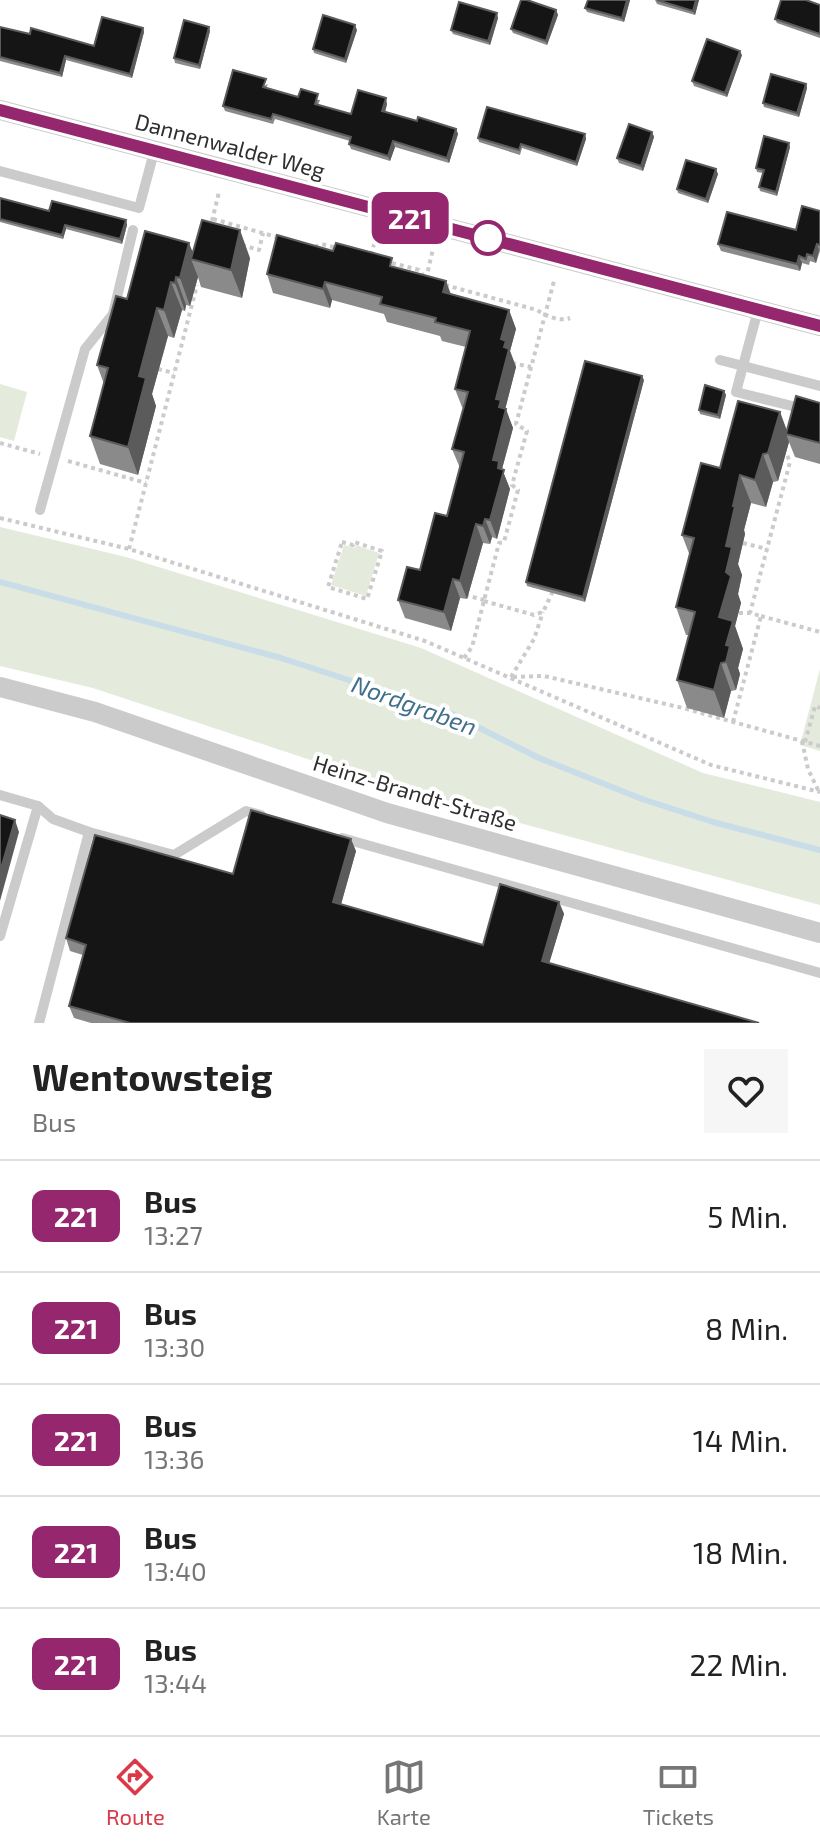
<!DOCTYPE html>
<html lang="de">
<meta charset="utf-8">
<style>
body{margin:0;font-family:"Exo 2",sans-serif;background:#f6f6f6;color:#222;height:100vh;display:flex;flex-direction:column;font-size:30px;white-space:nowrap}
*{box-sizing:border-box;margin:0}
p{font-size:26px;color:#767676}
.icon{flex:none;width:44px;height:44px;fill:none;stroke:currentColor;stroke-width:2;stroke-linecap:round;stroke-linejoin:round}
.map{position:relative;height:1023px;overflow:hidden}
.panel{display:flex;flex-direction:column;background:#fff;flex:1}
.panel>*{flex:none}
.badge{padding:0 16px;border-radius:12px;font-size:28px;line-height:52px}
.map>.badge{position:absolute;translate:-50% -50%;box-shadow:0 0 0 4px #fff}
.round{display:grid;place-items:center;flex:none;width:84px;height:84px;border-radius:0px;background:#f6f6f6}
.summary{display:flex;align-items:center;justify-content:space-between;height:136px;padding:0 32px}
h1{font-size:38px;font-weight:700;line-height:60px}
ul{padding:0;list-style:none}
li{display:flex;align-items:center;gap:24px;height:112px;padding:0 32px;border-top:2px solid #e0e0e0}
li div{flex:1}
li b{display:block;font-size:30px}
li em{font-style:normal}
li .badge{min-width:88px;font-weight:700;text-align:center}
.tab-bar{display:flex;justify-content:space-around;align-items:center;height:112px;border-top:2px solid #e0e0e0;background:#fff;font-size:22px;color:#767676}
.tab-bar a{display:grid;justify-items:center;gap:4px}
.tab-bar .on{color:#dc3948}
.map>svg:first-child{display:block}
</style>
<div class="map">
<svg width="820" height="1023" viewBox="0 0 820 1023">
<rect width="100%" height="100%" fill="#fff"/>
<g fill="#e4eadc">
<polygon points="0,384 27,392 14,441 0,437"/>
<polygon points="0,527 126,557 421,648 703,773 820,802 820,905 410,793 93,688 0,666"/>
<polygon points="344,545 355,548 356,545 379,553 366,596 331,585"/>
<polygon points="820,669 820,751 800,745"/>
</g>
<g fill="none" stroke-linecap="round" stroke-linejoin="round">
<polyline stroke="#c9dde9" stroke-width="6" points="0,582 281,658 398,696 452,714 539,758 642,799 713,822 820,850"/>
<g stroke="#cbcbcb" stroke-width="4" stroke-dasharray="4 4" stroke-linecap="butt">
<polyline points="213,219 280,238"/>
<polyline points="212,221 219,192"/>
<polyline points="242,245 259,250 263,233"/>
<polyline points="315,247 321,244 337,248"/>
<polyline points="371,255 377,234"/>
<polyline points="392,263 419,270 426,279"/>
<polyline points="426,279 433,249"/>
<path d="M445 285 537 310C546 316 559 322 570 318"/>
<polyline points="512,363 531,367"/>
<polyline points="158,369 174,373"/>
<polyline points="0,443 40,454"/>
<polyline points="68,461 146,483"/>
<polyline points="0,518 129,549 425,641 711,765 820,792"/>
<polygon points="342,542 353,545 354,542 382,551 367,599 328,587"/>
<polyline points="743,543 767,549"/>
<polyline points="129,549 197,285"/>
<polyline points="465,595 484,600"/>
<polyline points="484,601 534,615 543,612 553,591"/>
<polyline points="739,613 750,613"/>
<polyline points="761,616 820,632"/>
<polyline points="464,658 472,647 499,543 504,542 518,490 512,485 527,431 516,424 554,281"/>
<polyline points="511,677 534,639 543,612"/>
<polyline points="513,677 544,676 683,708 820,746"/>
<polyline points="733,722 761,616 750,613 790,462 787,455"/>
<polyline points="802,741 808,769 819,792"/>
<polyline points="805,742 815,706 820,708"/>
</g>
<g stroke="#cbcbcb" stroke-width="10">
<polyline points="0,171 139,208 154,152"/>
<polyline points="758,310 736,392 800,408"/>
<polyline points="720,360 820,386"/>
<polyline points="40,510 85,349 113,314 133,230"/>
<polyline points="0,795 38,806 53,819 89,832 174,855 246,811 261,815"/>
<polyline points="342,838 820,973"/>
<polyline points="0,936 38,806"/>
<polyline points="39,1023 89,832"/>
</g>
<g stroke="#cbcbcb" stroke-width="20">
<polyline points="0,110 820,326"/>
<polyline points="0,687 95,712 387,813 820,933"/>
</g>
</g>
<g fill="#8a8a8a">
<polygon points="630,0 624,22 587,12 585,8"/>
<polygon points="655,0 699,0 695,15 657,4"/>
<polygon points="820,5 820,38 777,23 775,19"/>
<polygon points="556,10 558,15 547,45 513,33 511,29"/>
<polygon points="498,18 490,45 453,34 451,30"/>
<polygon points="0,27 30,34 94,46 143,28 144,32 132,78 66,60 62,77 0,61"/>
<polygon points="357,30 346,63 314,53 313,49"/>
<polygon points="210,31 200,69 175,63 174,58"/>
<polygon points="742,55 727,97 694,86 692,81"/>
<polygon points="268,84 266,88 298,97 320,100 318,105 351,114 387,104 385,112 417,121 456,129 458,134 449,163 395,147 390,161 351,149 349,144 350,141 275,119 273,124 225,111 223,106"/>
<polygon points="806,84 807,88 799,117 764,107 763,103"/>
<polygon points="652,132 654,137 643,171 619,163 617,158"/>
<polygon points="585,134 586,139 577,166 522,148 520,155 479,142 478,138"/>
<polygon points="790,147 777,196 760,191 759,187 763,173 757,172 756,168"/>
<polygon points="718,174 708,203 678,193 677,189"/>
<polygon points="0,198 49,211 126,220 127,225 122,244 66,229 63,239 0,222"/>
<polygon points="820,211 820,251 816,263 810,261 809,265 802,263 800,271 721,251 718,244 796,230"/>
<polygon points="193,253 250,258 242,298 201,287 198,277 190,306 186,305 185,311 182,310 174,338 168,336 152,394 156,406 138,475 100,464 90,436 104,384 97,365 127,299"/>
<polygon points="396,268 451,294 509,310 516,329 510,351 516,367 505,409 513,428 502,469 510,489 497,539 492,537 490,544 483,543 467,599 460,598 451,631 405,618 398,600 420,570 447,516 460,468 452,449 463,408 462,407 455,389 466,347 442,341 440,336 387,322 384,314 332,300 330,308 273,293 267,274"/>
<polygon points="644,380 585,602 527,586 526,582"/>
<polygon points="724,391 726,395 720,419 700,414 699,410"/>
<polygon points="820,403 820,464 795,457 789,442 778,481 773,482 766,507 751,503 744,530 745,534 738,564 742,575 738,594 741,603 735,626 743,649 738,668 740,674 736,690 731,691 724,718 687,708 677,680 689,635 686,635 676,607 690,556 682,535 720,468 780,412 787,431"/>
<polygon points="356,851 341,904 483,945 559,902 564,914 549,963 759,1023 91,1023 74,1018 69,1006 83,955 70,951 66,938 233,874"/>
</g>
<g fill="#5b5b5b">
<polygon points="627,0 630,0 624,22 622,18"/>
<polygon points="696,0 699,0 695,15 693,11"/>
<polygon points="556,10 558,15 547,45 546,41"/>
<polygon points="497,13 498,18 490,45 488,41"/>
<polygon points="355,25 357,30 346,63 345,59"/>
<polygon points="209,27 210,31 200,69 199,65"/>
<polygon points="143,28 144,32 132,78 130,74"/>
<polygon points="740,51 742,55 727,97 725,93"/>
<polygon points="65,56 66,60 62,77 60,73"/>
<polygon points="806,84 807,88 799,117 797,113"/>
<polygon points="386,98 387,104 384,116 382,111"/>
<polygon points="456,129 458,134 449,163 447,158"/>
<polygon points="652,132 654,137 643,171 641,166"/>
<polygon points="585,134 586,139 577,166 576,162"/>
<polygon points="393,141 395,147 390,161 388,156"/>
<polygon points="789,143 790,147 777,196 776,192"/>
<polygon points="716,169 718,174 708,203 706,199"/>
<polygon points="126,220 127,225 122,244 120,239"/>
<polygon points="65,225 66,229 63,239 62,235"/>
<polygon points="240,230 250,258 242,298 231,270"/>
<polygon points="189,243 196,260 191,259 198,277 190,306 180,278"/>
<polygon points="817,244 819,250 816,263 813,256"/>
<polygon points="799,256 802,263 800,271 797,264"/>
<polygon points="176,277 186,305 185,311 175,283"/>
<polygon points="446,281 453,300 443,292"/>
<polygon points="171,282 182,310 174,338 164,310"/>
<polygon points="325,282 332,300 330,308 323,289"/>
<polygon points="157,308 168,336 152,394 156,406 138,475 128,447 139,376"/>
<polygon points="509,310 516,329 510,351 516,367 505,410 506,409 513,428 502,469 510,489 497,539 490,520 496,399 501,339"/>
<polygon points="642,376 644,380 585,602 583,597"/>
<polygon points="724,391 726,395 720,419 718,415"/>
<polygon points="780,412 788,434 786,434 789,442 778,481 768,453"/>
<polygon points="763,454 773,482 766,507 755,480"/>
<polygon points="740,475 751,503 744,530 745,534 738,564 742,575 738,594 741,603 735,626 743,649 738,668 740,674 736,690 726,662 719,617 726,546 733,506"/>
<polygon points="485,519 492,537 490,544 483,526"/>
<polygon points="476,524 483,543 467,599 460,581"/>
<polygon points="453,579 460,598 451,631 444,612"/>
<polygon points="721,663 731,691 724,718 714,690"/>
<polygon points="15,820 19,832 0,901 0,872"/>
<polygon points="351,839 356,851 338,915 333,902"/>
<polygon points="559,902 564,914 546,974 542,961"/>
</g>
<g fill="#151515" stroke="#5b5b5b" stroke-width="2">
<polygon points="521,0 527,0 556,10 546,41 511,29"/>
<polygon points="588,0 627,0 622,18 585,8"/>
<polygon points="657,0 696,0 693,11"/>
<polygon points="781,0 806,0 820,5 820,34 775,19"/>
<polygon points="459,2 497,13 488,41 451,30"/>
<polygon points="323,15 355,25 345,59 313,49"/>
<polygon points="102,17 143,28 130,74 65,56 60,73 0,57 0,27 30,34 31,28 94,46"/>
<polygon points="184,20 209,27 199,65 174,58"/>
<polygon points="707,39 740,51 725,93 692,81"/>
<polygon points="233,70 266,79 263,87 298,97 301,89 318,94 315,104 351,114 358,90 386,98 382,111 417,121 418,117 456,129 447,158 393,141 388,156 349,144 351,137 273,114 271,119 223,106"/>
<polygon points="771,74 806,84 797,113 763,103"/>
<polygon points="487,107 585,134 576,162 521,144 519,150 478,138"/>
<polygon points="629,124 652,132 641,166 617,158"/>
<polygon points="764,136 789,143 776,192 759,187 764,170 756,168"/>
<polygon points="686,160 716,169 706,199 677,189"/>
<polygon points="0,198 49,211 52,201 126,220 120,239 65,225 62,235 0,219"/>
<polygon points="802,206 820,211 820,245 817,244 813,256 807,254 806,259 799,256 797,264 718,244 727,212 796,230"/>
<polygon points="202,220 240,230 231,270 191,259"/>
<polygon points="145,231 189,243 180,278 176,277 175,283 171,282 164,310 157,308 139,376 146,378 128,447 90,436 108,368 97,365 116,296 127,299"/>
<polygon points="277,235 333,251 336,243 392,258 390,266 446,281 443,292 509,310 501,339 506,341 504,347 509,349 496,399 501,400 499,407 506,409 493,460 499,461 498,468 504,470 490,520 485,519 483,526 476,524 462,574 460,581 453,579 444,612 398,600 407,567 420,570 435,513 447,516 464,452 452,449 468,392 455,389 470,331 435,322 436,318 380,304 382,297 325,282 323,289 267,274"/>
<polygon points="585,361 642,376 583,597 526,582"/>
<polygon points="705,385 724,391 718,415 699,410"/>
<polygon points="796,396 820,403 820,443 786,434"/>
<polygon points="738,401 780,412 768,453 763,454 755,480 740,475 733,506 735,506 726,546 732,547 726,572 731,576 719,617 733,621 726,645 730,646 726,662 721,663 714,690 677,680 695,612 676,607 694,538 682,535 701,463 720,468"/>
<polygon points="251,810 351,839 333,902 483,945 500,884 559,902 542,961 759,1023 130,1023 69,1006 86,945 66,938 95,835 233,874"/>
<polygon points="0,815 15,820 0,872"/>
</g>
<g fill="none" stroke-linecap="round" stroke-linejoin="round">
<g stroke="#fff" stroke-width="18">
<polyline id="line" points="0,110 820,326"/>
</g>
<use href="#line" stroke="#95276e" stroke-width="12"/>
</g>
<circle fill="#fff" stroke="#95276e" stroke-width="4" cx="488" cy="238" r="16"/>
<g text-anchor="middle" stroke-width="8" stroke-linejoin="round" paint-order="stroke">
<g font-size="22" fill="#2e2e2e" stroke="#fff">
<text transform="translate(230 146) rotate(15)" y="8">Dannenwalder Weg</text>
<text transform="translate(415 793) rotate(17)" y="8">Heinz-Brandt-Straße</text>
</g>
<g font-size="24" font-style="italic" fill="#40708b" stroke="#fff">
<text transform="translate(414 706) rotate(20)" y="8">Nordgraben</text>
</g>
</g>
</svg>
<b class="badge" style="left:410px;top:218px;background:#95276e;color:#fff">221</b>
</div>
<section class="panel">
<div class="summary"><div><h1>Wentowsteig</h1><p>Bus</p></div><a class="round"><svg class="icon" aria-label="heart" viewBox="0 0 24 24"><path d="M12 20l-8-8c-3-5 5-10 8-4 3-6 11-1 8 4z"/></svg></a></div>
<ul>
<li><span class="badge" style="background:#95276e;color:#fff">221</span><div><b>Bus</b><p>13:27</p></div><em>5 Min.</em></li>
<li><span class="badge" style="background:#95276e;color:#fff">221</span><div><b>Bus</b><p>13:30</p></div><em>8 Min.</em></li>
<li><span class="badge" style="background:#95276e;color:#fff">221</span><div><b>Bus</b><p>13:36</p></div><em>14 Min.</em></li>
<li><span class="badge" style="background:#95276e;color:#fff">221</span><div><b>Bus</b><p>13:40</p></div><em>18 Min.</em></li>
<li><span class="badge" style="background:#95276e;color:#fff">221</span><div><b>Bus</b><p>13:44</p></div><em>22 Min.</em></li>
</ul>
</section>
<nav class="tab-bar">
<a class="on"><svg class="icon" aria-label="directions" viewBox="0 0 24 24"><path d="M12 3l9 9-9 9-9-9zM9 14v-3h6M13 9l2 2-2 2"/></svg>Route</a>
<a><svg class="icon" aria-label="map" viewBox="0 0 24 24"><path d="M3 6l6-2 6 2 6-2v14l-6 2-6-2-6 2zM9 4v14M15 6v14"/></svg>Karte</a>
<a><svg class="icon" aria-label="tickets" viewBox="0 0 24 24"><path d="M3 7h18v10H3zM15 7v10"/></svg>Tickets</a>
</nav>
